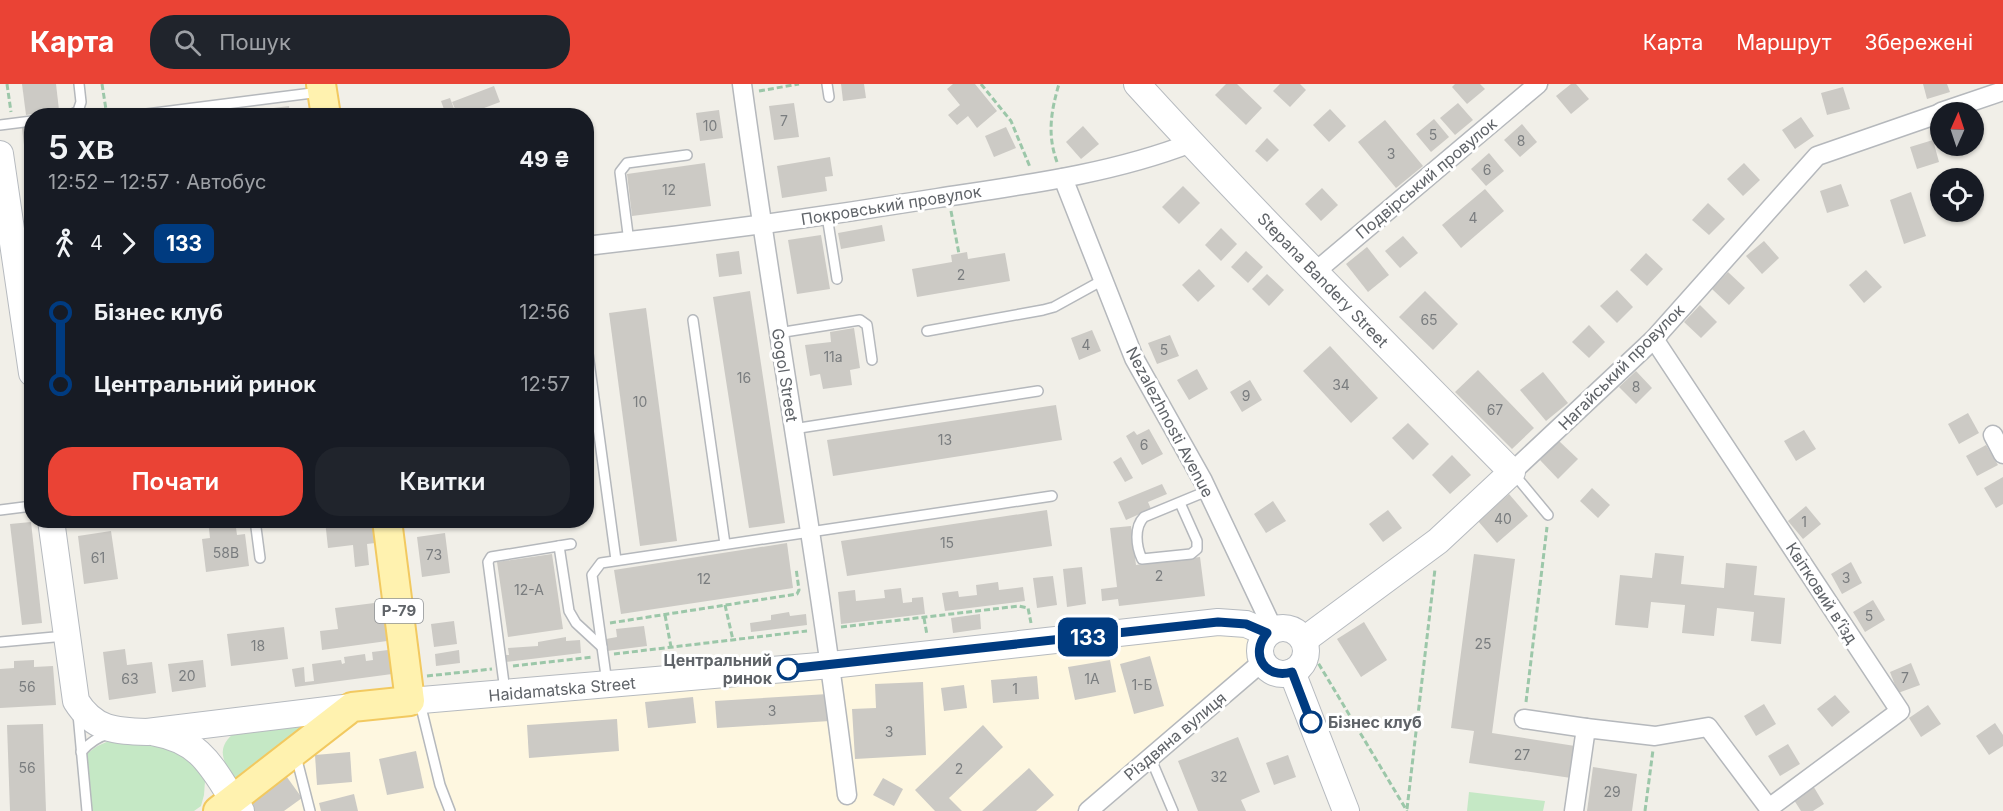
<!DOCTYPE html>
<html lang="uk">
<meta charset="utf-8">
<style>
body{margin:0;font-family:Inter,sans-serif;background:#20242c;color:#f1f3f6;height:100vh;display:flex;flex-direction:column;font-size:22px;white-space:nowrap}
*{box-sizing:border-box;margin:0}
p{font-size:20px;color:#9ea1a6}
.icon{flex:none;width:33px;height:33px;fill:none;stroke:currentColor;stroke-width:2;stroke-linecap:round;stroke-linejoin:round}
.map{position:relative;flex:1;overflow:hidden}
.sheet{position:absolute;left:24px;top:24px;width:570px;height:420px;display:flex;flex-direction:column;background:#171b24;border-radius:24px;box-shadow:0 2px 4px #0004}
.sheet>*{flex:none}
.badge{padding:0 12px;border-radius:9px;font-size:21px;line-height:39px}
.needle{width:39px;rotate:3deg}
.controls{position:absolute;left:1930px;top:18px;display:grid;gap:12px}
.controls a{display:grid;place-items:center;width:54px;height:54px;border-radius:50%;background:#171b24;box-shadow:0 2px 4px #0004;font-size:30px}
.map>.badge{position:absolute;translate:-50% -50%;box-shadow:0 0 0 3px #fff}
.legs{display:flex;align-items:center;gap:9px;height:66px;padding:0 24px;font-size:20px}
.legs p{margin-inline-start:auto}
.overview{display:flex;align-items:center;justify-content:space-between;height:102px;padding:0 24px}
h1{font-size:33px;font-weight:600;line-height:45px}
.action{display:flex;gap:12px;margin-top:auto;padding:12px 24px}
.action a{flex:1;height:69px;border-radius:24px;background:#ea4335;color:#fff;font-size:24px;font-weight:600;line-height:69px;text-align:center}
.action a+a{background:#20242c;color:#f1f3f6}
ul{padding:0 24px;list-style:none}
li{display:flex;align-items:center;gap:21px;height:72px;font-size:22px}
li i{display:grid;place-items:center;width:9px;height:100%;margin:0 8px;background:currentColor}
li i::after{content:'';width:15px;height:15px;margin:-8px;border:4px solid;border-radius:50%;background:#171b24}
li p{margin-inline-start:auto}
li:first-child i{background:linear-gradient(#0000 50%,currentColor 0)}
li:last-child i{background:linear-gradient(currentColor 50%,#0000 0)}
header{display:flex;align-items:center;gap:36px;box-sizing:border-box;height:84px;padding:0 30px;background:#ea4335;color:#fff}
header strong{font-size:28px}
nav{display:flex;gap:33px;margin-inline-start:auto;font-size:21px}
.search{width:420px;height:54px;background:#20242c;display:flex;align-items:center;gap:15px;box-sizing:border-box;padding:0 21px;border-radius:24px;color:#9ea1a6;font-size:22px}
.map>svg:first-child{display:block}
</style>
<header>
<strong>Карта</strong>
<div class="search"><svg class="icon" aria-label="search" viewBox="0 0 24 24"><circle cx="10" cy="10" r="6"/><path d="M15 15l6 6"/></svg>Пошук</div>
<nav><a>Карта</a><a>Маршрут</a><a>Збережені</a></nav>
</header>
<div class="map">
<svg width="2003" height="727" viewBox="0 0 2003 727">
<rect width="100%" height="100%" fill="#f1efe8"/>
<polygon fill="#fef7e0" points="1218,538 1263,554 1259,566 1260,572 1088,727 241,727 352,623"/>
<g fill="#c5e8c5">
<path d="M321 636 237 694 232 692C221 673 217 663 236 647Z"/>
<path d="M123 654 168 660 197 681 205 697 204 711 201 722 194 727H91L85 672C97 660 107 657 123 654Z"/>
<polygon points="1469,708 1545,717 1543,727 1467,727"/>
</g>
<g fill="#cccac5">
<polygon points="22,0 56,0 59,26 26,31"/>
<polygon points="841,0 864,0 866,14 843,17"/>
<polygon points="953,0 975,0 997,27 977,44 968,32 957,41 948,31 960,21 947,5"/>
<polygon points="1226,0 1237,0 1262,24 1246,41 1215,11"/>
<polygon points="1280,0 1300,0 1306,6 1290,23 1273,7"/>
<polygon points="1455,0 1480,0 1485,5 1467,20 1452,3"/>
<polygon points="1571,0 1576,0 1589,15 1571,30 1556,12"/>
<polygon points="1923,0 1947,0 1950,8 1927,15"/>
<polygon points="494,2 500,18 463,32 458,32 452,18"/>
<polygon points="1843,3 1850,25 1827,31 1821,9"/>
<polygon points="450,14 455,27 446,31 441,17"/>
<polygon points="794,19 799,53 774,56 769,22"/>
<polygon points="1458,19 1473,36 1455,51 1440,34"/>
<polygon points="289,22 290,32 226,32 226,30"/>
<polygon points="1330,25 1346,42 1329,58 1313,41"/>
<polygon points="719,26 723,54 700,57 696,29"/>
<polygon points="1801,33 1814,52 1795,65 1782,46"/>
<polygon points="1434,35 1449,53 1431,68 1416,50"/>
<polygon points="1385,36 1423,82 1396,104 1358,58"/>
<polygon points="1522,40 1537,58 1520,73 1504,56"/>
<polygon points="1083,42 1099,60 1081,75 1066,58"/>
<polygon points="32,43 32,95 28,95 22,44"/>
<polygon points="1006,43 1016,64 994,73 985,52"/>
<polygon points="1267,54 1279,66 1267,78 1255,67"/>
<polygon points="1933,56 1939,78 1917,85 1910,63"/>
<polygon points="1489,69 1504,87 1486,102 1471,85"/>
<polygon points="830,73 833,92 825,93 827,107 782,114 777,82"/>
<polygon points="705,79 711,122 632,132 627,90"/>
<polygon points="1744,79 1760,96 1743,112 1727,95"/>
<polygon points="1841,100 1849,122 1827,129 1820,107"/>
<polygon points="1183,102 1200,119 1179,140 1162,123"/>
<polygon points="1322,104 1338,121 1321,137 1305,120"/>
<polygon points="1485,105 1504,127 1461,164 1442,141"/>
<polygon points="1911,108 1926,152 1904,160 1890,116"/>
<polygon points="1708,119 1725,135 1709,151 1692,136"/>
<polygon points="882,141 885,157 841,165 838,149"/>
<polygon points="1221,144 1237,160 1221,177 1205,161"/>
<polygon points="821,151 830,205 797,210 788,156"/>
<polygon points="1403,152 1418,169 1400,184 1385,167"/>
<polygon points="1764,157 1779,174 1762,190 1746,172"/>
<polygon points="1367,163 1389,191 1368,208 1346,180"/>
<polygon points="739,167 742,190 719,193 716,170"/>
<polygon points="1246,167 1263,183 1248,199 1231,183"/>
<polygon points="967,168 968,175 1005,169 1010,197 917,213 912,185 952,178 951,171"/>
<polygon points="1646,169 1663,185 1647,202 1630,186"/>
<polygon points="1199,185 1215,202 1198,218 1182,201"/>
<polygon points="1866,186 1882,203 1864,219 1849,201"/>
<polygon points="1728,188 1745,204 1729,221 1712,205"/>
<polygon points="1267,190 1284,206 1269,222 1252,205"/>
<polygon points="1617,206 1633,223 1617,239 1600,222"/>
<polygon points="750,207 785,439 749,444 713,213"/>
<polygon points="1425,207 1458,240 1433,266 1399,233"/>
<polygon points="1700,221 1717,238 1701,254 1684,238"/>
<polygon points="646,224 677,457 640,462 609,229"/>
<polygon points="1589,241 1605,258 1589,274 1572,258"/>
<polygon points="854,244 860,284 850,286 852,301 823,305 820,290 810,292 805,261 831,258 830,248"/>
<polygon points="1092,246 1101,267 1079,276 1071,254"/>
<polygon points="1170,251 1179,272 1157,280 1148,259"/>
<polygon points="1330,262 1378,314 1351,339 1303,287"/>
<polygon points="1197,285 1208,305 1189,316 1177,296"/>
<polygon points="1478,286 1534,344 1512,365 1455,308"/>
<polygon points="1636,287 1652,304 1636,320 1619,303"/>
<polygon points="1543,288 1568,319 1546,337 1520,306"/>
<polygon points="1250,296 1262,316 1242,328 1230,308"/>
<polygon points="1056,321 1062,356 833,392 827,356"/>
<polygon points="1968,329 1979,349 1959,360 1948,340"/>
<polygon points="1408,339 1429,360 1413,376 1392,354"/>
<polygon points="1149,345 1163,370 1142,381 1126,352 1134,347 1137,351"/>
<polygon points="1804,346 1816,365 1796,377 1784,357"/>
<polygon points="1559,357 1578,375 1558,395 1540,376"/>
<polygon points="1986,361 1998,381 1977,392 1966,372"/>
<polygon points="1452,371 1471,391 1450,410 1432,391"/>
<polygon points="1121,373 1133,394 1125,398 1113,378"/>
<polygon points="2003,393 2003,420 1996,424 1984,404"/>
<polygon points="1162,400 1167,410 1148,418 1151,425 1126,436 1118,418"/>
<polygon points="1592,404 1610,421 1598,434 1580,417"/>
<polygon points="1509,410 1528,432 1497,459 1478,437"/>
<polygon points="1273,417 1286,437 1266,449 1254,430"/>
<polygon points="1806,422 1821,440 1803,455 1788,437"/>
<polygon points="1047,426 1052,462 847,492 841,457"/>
<polygon points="1388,426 1402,444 1383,458 1369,440"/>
<polygon points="208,436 235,436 237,451 245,450 249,482 206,488 202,455 210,454"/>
<polygon points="325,436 372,436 375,459 367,460 369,481 355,483 353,461 328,464"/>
<polygon points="31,438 42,539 22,541 10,440"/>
<polygon points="1131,442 1136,481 1200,473 1205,512 1119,522 1118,515 1102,517 1101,505 1117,503 1110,444"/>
<polygon points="111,447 118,495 84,500 78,452"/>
<polygon points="445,449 450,489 422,493 417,453"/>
<polygon points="787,459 793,504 621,530 614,486"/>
<polygon points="1655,469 1684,472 1681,500 1724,504 1726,479 1757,482 1754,511 1785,514 1781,560 1751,557 1754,528 1717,524 1714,552 1682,549 1685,521 1651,518 1648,544 1615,541 1620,491 1652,494"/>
<polygon points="552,470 563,545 508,553 497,478"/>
<polygon points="1474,470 1515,475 1492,649 1575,662 1571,694 1469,679 1474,647 1451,644"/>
<polygon points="1851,478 1862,499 1842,510 1831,490"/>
<polygon points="1082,483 1086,520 1067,523 1063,485"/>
<polygon points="1053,492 1057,521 1037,524 1033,494"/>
<polygon points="998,498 999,506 1023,503 1025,517 945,527 942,509 958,507 959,513 977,511 976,501"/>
<polygon points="901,504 903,519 912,518 912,514 923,513 925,530 841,540 838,508 855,506 856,517 885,514 884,506"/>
<polygon points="1873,516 1885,536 1865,548 1853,528"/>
<polygon points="382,518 387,557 322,566 320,547 338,545 335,524"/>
<polygon points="789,528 790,532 806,530 807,541 751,548 750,539 771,536 771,531"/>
<polygon points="980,530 981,545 953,549 951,534"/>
<polygon points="454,537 457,560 434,563 431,540"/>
<polygon points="1364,538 1387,576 1361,593 1337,555"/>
<polygon points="644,542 647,562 607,567 606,555 617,553 616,545"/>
<polygon points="284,543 288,575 231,582 227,550"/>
<polygon points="566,553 566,557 580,556 581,569 505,578 504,571 509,571 508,564 538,562 538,558"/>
<polygon points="125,565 127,581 152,578 156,609 109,616 103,568"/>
<polygon points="388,566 392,590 295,603 292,585 304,583 305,598 314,597 312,580 341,576 342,580 345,579 344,573 365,570 366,577 373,576 372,568"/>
<polygon points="459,566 460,579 436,582 435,570"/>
<polygon points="1150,572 1164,622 1134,630 1120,580"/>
<polygon points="34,576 34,583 53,582 56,621 0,624 0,585 14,584 14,577"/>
<polygon points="203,576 206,603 172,608 168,580"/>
<polygon points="1110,576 1116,608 1075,616 1068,583"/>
<polygon points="1911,579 1920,601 1898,609 1890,588"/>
<polygon points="1037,592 1039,615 993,619 991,596"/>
<polygon points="923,598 926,671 855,675 852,625 876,624 875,600"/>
<polygon points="964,601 967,624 944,627 941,604"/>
<polygon points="828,610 830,637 717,644 715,617"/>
<polygon points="1835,611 1850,628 1832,643 1817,625"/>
<polygon points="693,613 696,639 648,644 645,618"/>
<polygon points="1764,620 1776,640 1756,652 1744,632"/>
<polygon points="1928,621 1941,640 1921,653 1909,634"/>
<polygon points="617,635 619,667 529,674 527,641"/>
<polygon points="1995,639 2003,651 2003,662 1989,671 1976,652"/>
<polygon points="43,640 46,727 10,727 7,641"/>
<polygon points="983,641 1003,663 949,714 962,727 935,727 915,706"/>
<polygon points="1238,653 1260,708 1241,716 1246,727 1198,727 1178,677"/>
<polygon points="1788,660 1800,680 1780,692 1768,672"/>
<polygon points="416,667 424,704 387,711 379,675"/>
<polygon points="350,668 352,698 317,701 315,671"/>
<polygon points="1288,671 1296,693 1274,701 1266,679"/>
<polygon points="1593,683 1637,690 1632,727 1587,727"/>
<polygon points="1029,684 1054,711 1036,727 982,727"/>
<polygon points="284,689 302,714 284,727 253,727 246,716"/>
<polygon points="883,694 903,705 894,722 873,711"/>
<polygon points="1812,700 1824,720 1813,727 1801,727 1792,713"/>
<polygon points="354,710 358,727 321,727 319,719"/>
</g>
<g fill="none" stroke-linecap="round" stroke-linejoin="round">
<g stroke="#b5b8bc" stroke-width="12">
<g id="lane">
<polyline points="827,0 829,13"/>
<polyline points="68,32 78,27 81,18 79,0"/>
<polyline points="131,32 320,8"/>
<polyline points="0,41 32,37"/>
<polyline points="827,132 837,195"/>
<polyline points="629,158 620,88 627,79 687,71"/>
<polyline points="693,236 725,460"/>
<polyline points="927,247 1043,226 1054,223 1103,196"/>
<polyline points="778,249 860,236 867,241 872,276"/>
<polyline points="586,255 616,476"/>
<polyline points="793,345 1038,307"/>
<polyline points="1514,390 1548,431"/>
<path d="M1180 419 1197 457V465L1191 470 1142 475C1136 462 1134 443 1144 433L1207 407"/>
<polyline points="0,426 32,422"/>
<polyline points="255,436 260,474"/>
<polyline points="559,462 569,527 576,539 602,563"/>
<polyline points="0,558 65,552"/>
<polyline points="607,599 592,491 601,479 1052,412"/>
<polyline points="505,607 488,478 491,473 571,460"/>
<polyline points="420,619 440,701 450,727"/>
<polyline points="78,630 87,727"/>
<path d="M81 668C89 659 97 653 109 650"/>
<polyline points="296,672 310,727"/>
<polyline points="1150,673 1173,727"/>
</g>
</g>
<g stroke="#b5b8bc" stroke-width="21">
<g id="street">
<path d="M742 0C774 237 818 473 847 711"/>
<polyline points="1941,28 2003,7"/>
<polyline points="1063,94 1134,274 1203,397 1273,545"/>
<path d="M586 162C704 149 821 133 938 114 1023 101 1111 90 1191 59"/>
<polyline points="1315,188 1538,0"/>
<polyline points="1654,255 1900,627 1769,724"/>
<polyline points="1993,351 2003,370"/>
<polyline points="1512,388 1654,255 1817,72 1941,29"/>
<polyline points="1524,635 1586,644"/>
<polyline points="1088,727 1262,578"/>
<polyline points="1574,727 1586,644 1655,652 1708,643 1771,727"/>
</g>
</g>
<g stroke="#b6babf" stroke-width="28">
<g id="secondary">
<path d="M1137 0C1258 133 1386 260 1512 388L1438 457 1304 556"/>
<polyline points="0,70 32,289"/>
<path d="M51 436 76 617C94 646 115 647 147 648L352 623"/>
<circle cx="1283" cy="567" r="23"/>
<polyline points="1292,588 1346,727"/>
<polyline points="410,617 831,581 1218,538 1246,540 1267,549"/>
<path d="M156 649C206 658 214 690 241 727"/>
</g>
</g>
<g stroke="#f2c960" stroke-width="32">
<g id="primary">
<polyline points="321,0 326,32"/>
<polyline points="218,727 352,623 410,617 387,436"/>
</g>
</g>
<g stroke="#9cc7a9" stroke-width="3" stroke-dasharray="6 3" stroke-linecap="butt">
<polyline points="7,0 11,28"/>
<polyline points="102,0 107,32"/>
<polyline points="981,0 1011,37 1030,83"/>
<polyline points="759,7 799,0"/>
<path d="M1057 78C1047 51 1051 27 1059 0"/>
<polyline points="951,127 959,170"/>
<polyline points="725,521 733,556"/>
<polyline points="665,531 671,563"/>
<polyline points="924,534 927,551"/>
<polyline points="610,539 797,510 799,506 796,484"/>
<polyline points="841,543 1019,522 1028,524 1031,539"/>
<polyline points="614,570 807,547"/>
<polyline points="1314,572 1407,727"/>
<polyline points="513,582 593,573"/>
<polyline points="427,592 492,585"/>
<polyline points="1526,618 1547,443"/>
<polyline points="1407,725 1435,485"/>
<polyline points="1645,727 1653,666"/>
</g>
<use href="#lane" stroke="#fff" stroke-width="9"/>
<use href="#street" stroke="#fff" stroke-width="18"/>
<use href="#secondary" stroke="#fff" stroke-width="26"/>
<use href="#primary" stroke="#fff2af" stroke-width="28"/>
</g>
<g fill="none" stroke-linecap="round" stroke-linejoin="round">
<g stroke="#fff" stroke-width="14">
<path id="line-1" d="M788 585 1218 538 1246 540 1267 549C1249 570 1265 596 1292 588L1311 638"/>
</g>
<use href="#line-1" stroke="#003b80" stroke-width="9"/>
</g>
<g fill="#fff" stroke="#003b80" stroke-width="3">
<circle cx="788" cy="585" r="10"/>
<circle cx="1311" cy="638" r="10"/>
</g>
<g text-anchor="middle" stroke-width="6" stroke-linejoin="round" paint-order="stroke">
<g font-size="14" fill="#7a7d7f">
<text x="784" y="42">7</text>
<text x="710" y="47">10</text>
<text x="1433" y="56">5</text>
<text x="1521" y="62">8</text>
<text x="1391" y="75">3</text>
<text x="1487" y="91">6</text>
<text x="669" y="111">12</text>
<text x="1473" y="139">4</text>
<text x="961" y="196">2</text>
<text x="1429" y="241">65</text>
<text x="1086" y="266">4</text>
<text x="1164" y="271">5</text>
<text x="833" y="278">11а</text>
<text x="744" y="299">16</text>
<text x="1341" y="306">34</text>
<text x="1636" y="308">8</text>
<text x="1246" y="317">9</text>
<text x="640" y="323">10</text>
<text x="1495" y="331">67</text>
<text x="945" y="361">13</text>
<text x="1144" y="366">6</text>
<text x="1503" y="440">40</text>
<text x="1804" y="443">1</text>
<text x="947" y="464">15</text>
<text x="226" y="474">58В</text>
<text x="434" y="476">73</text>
<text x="98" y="479">61</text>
<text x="1159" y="497">2</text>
<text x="1846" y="499">3</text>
<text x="704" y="500">12</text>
<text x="529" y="511">12-А</text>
<text x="1869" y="537">5</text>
<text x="1483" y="565">25</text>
<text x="258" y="567">18</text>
<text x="187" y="597">20</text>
<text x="1905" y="599">7</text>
<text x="130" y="600">63</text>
<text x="1092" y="600">1А</text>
<text x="1142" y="606">1-Б</text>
<text x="27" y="608">56</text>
<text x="1015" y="610">1</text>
<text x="772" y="632">3</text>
<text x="889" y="653">3</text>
<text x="1522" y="676">27</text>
<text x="27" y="689">56</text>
<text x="959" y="690">2</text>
<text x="1219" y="698">32</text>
<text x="1612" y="713">29</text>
</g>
<rect fill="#fff" stroke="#8f9295" stroke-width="1.5" x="375" y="515" width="48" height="24" rx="4.5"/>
<g font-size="15" font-weight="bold" fill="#5f6368">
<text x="399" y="532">Р-79</text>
</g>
<g font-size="16" fill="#5f6368" stroke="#fff">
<text transform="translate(1426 94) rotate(-40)" y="6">Подвірський провулок</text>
<text transform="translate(891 121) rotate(-9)" y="6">Покровський провулок</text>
<text transform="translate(1323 196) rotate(46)" y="6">Stepana Bandery Street</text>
<text transform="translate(1621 283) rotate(-45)" y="6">Нагайський провулок</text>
<text transform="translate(785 291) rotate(81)" y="6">Gogol Street</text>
<text transform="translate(1170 338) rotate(62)" y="6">Nezalezhnosti Avenue</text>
<text transform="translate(1822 509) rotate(57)" y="6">Квітковий в’їзд</text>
<text transform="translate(562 605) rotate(-5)" y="6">Haidamatska Street</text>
<text transform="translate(1175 652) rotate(-40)" y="6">Різдвяна вулиця</text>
</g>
<g font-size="16" font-weight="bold" fill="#5f6368" stroke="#fff" text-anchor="end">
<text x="772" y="582">Центральний<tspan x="772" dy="18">ринок</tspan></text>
<text x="1328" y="644" text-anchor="start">Бізнес клуб</text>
</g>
</g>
</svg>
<div class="controls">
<a><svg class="needle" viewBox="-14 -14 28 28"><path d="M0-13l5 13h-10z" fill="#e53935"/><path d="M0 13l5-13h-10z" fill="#9ea1a6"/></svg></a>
<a><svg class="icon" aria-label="locate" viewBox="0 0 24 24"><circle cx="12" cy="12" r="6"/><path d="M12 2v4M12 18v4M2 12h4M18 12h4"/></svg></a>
</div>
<b class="badge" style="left:1088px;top:553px;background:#003b80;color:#fff">133</b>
<section class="sheet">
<div class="overview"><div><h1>5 хв</h1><p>12:52 – 12:57 · Автобус</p></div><b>49 ₴</b></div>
<div class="legs"><svg class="icon" aria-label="walk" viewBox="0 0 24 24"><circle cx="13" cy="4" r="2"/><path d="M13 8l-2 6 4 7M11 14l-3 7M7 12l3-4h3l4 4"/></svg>4<svg class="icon" aria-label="forward" viewBox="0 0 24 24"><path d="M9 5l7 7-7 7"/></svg><b class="badge" style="background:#003b80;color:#fff">133</b></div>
<ul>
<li><i style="color:#003b80"></i><b>Бізнес клуб</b><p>12:56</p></li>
<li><i style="color:#003b80"></i><b>Центральний ринок</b><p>12:57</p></li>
</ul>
<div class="action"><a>Почати</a><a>Квитки</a></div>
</section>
</div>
